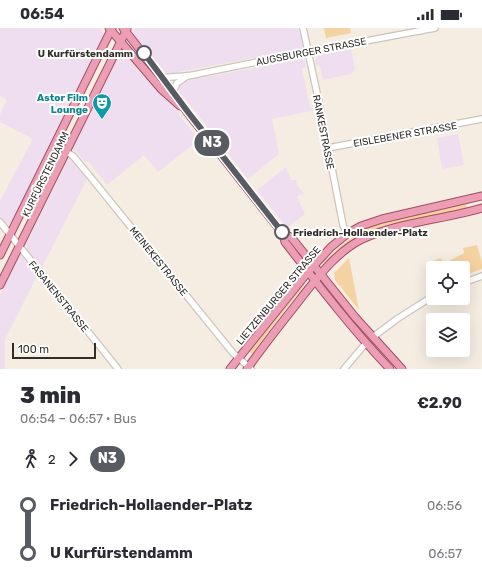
<!DOCTYPE html>
<meta charset="utf-8">
<style>
body{margin:0;font-family:Rubik,sans-serif;background:#f2f2f3;color:#2b2b33;height:100vh;display:flex;flex-direction:column;font-size:15px;white-space:nowrap}
*{box-sizing:border-box;margin:0}
p{font-size:13px;color:#7c7c81}
.icon{flex:none;width:22px;height:22px;fill:none;stroke:currentColor;stroke-width:2;stroke-linecap:round;stroke-linejoin:round}
.map{position:relative;height:341px;overflow:hidden}
.drawer{display:flex;flex-direction:column;background:#fff;flex:1}
.drawer>*{flex:none}
.badge{padding:0 8px;border-radius:13px;font-size:14px;line-height:26px}
.fabs{position:absolute;left:426px;top:233px;display:grid;gap:8px}
.fabs a{display:grid;place-items:center;width:44px;height:44px;border-radius:4px;background:#fff;box-shadow:0 4px 16px #0002;font-size:20px}
.scale{position:absolute;left:12px;bottom:10px;width:84px;box-sizing:border-box;padding-left:4px;border:2px solid #312e2a;border-top:0;font-size:11px;line-height:14px;white-space:nowrap;color:#312e2a;-webkit-text-stroke:3px #fff;paint-order:stroke}
.map>.badge{position:absolute;translate:-50% -50%;box-shadow:0 0 0 2px #fff}
.legs{display:flex;align-items:center;gap:6px;height:44px;padding:0 20px;font-size:13px}
.legs p{margin-inline-start:auto}
.overview{display:flex;align-items:center;justify-content:space-between;height:68px;padding:0 20px}
h1{font-size:22px;font-weight:800;line-height:30px}
ul{padding:0 20px;list-style:none}
li{display:flex;align-items:center;gap:14px;height:48px;font-size:15px}
li i{display:grid;place-items:center;width:6px;height:100%;margin:0 5px;background:currentColor}
li i::after{content:'';width:10px;height:10px;margin:-5px;border:3px solid;border-radius:50%;background:#fff}
li p{margin-inline-start:auto}
li:first-child i{background:linear-gradient(#0000 50%,currentColor 0)}
li:last-child i{background:linear-gradient(currentColor 50%,#0000 0)}
.status{display:flex;justify-content:space-between;align-items:center;height:28px;padding:0 20px;background:#fff;direction:ltr}
.status svg{height:11px;fill:currentColor}
.map>svg:first-child{display:block}
</style>
<div class="status"><b>06:54</b><svg viewBox="0 0 49 12"><path d="M0 12V9h3v3zM5 12V6h3v6zM10 12V3h3v9zM15 12V0h3v12zM26 1h20v11H26zM47 4h2v5h-2z"/></svg></div>
<div class="map">
<svg width="482" height="341" viewBox="0 0 482 341">
<rect width="100%" height="100%" fill="#f5ede2"/>
<g fill="#efdef0">
<polygon points="0,0 101,0 104,8 17,184 12,194 8,196 6,195 0,188 0,173 33,111 0,94 0,87 7,72 0,68"/>
<polygon points="134,0 295,0 299,1 303,18 301,21 167,46 134,7 133,3"/>
<polygon points="351,20 355,41 351,46 323,52 320,38 315,37 316,31 318,28"/>
<polygon points="124,28 130,32 143,49 147,50 179,83 179,87 199,112 158,144 144,127 107,157 89,134 84,133 73,120 116,34 119,30"/>
<polygon points="301,31 305,33 306,39 302,41 310,79 313,79 315,82 272,91 279,126 248,151 185,70 183,70 180,66 178,59 180,56 185,53"/>
<polygon points="458,106 464,137 442,141 437,110"/>
<polygon points="69,130 72,131 87,148 86,153 42,239 27,222 26,216"/>
<polygon points="286,139 291,152 296,152 297,157 304,166 299,167 297,169 305,186 287,200 257,162"/>
<polygon points="22,227 38,246 5,311 5,341 0,341 0,267 19,228"/>
</g>
<g fill="#f5d2a2">
<polygon points="324,0 350,0 351,5 326,10"/>
<polygon points="466,176 467,180 382,199 366,205 364,201 397,191"/>
<polygon points="360,204 362,207 340,221 325,236 324,234 338,220"/>
<polygon points="477,217 482,234 482,241 463,248 463,240 434,240 431,234 440,230 445,235 464,225 463,220"/>
<polygon points="349,230 359,282 335,252 334,245"/>
<polygon points="303,257 304,258 280,288 252,326 249,324"/>
</g>
<g fill="none" stroke-linecap="round" stroke-linejoin="round">
<g stroke="#cdc5bb" stroke-width="8">
<g id="minor">
<polyline points="303,0 320,79 343,197 347,206"/>
<path d="M163 50C173 48 183 49 193 47 274 30 355 15 435 0"/>
<polyline points="173,64 177,55 187,48"/>
<polyline points="328,120 482,91"/>
<polyline points="67,124 73,128 88,146 233,325 251,341"/>
<polyline points="0,194 118,341"/>
<polyline points="463,255 482,248"/>
<polyline points="373,309 397,291 433,268"/>
<polyline points="344,341 366,315"/>
</g>
</g>
<g stroke="#a14d63" stroke-width="9">
<g id="major">
<polyline points="109,0 162,62 180,78"/>
<path d="M123 0 173 64 187 84 283 206 285 214C319 258 352 301 390 341"/>
<polyline points="283,206 291,209 355,289 402,341"/>
<polyline points="0,227 112,0"/>
<polyline points="0,257 127,1"/>
<polyline points="230,341 308,244 331,219 347,206 361,198 382,191 482,168"/>
<path d="M247 341C261 321 276 302 291 283 311 258 336 221 367 209 403 194 444 191 482 180"/>
</g>
</g>
<use href="#minor" stroke="#fff" stroke-width="5.5"/>
<use href="#major" stroke="#eb9eb4" stroke-width="7"/>
</g>
<g fill="none" stroke-linecap="round" stroke-linejoin="round">
<g stroke="#fff" stroke-width="9">
<polyline id="line-1" points="144,25 188,84 282,204"/>
</g>
<use href="#line-1" stroke="#595b62" stroke-width="6"/>
</g>
<defs>
<g id="theatre-pin" transform="scale(1)"><path d="M0 17L-7.5 6A9.5 9.5 0 1 1 7.5 6Z" fill="#0f9aa8" stroke="#fff"/><path d="M-5-5.5Q0-4 5-5.5V0Q5 5 0 6Q-5 5-5 0ZM-3.3-2.5H-1v1.5H-3.3ZM1-2.5H3.3v1.5H1ZM-2.8 1Q0 5.5 2.8 1Z" fill="#fff"/></g>
</defs>
<g fill-rule="evenodd">
<use href="#theatre-pin" x="102" y="75"/>
</g>
<g fill="#fff" stroke="#595b62" stroke-width="2">
<circle cx="144" cy="25" r="7"/>
<circle cx="282" cy="204" r="7"/>
</g>
<g text-anchor="middle" stroke-width="4" stroke-linejoin="round" paint-order="stroke">
<g font-size="10" fill="#312e2a" stroke="#fff">
<text transform="translate(311 23) rotate(-11)" y="4">AUGSBURGER STRASSE</text>
<text transform="translate(324 104) rotate(79)" y="4">RANKESTRASSE</text>
<text transform="translate(405 106) rotate(-10)" y="4">EISLEBENER STRASSE</text>
<text transform="translate(45 146) rotate(-64)" y="4">KURFÜRSTENDAMM</text>
<text transform="translate(159 233) rotate(51)" y="4">MEINEKESTRASSE</text>
<text transform="translate(278 267) rotate(-50)" y="4">LIETZENBURGER STRASSE</text>
<text transform="translate(59 268) rotate(51)" y="4">FASANENSTRASSE</text>
</g>
<g font-size="10" font-weight="bold" fill="#312e2a" stroke="#fff" text-anchor="end">
<text x="133" y="29">U Kurfürstendamm</text>
<text x="293" y="208" text-anchor="start">Friedrich-Hollaender-Platz</text>
</g>
<g font-size="10" font-weight="bold" fill="#0d838f" stroke="#fff" text-anchor="end">
<text x="88" y="73">Astor Film<tspan x="88" dy="12">Lounge</tspan></text>
</g>
</g>
</svg>
<div class="fabs">
<a><svg class="icon" aria-label="locate" viewBox="0 0 24 24"><circle cx="12" cy="12" r="6"/><path d="M12 2v4M12 18v4M2 12h4M18 12h4"/></svg></a>
<a><svg class="icon" aria-label="layers" viewBox="0 0 24 24"><path d="M12 4l9 5-9 5-9-5zM3 14l9 5 9-5"/></svg></a>
</div>
<div class="scale">100 m</div>
<b class="badge" style="left:212px;top:115px;background:#595b62;color:#fff">N3</b>
</div>
<section class="drawer">
<div class="overview"><div><h1>3 min</h1><p>06:54 – 06:57 · Bus</p></div><b>€2.90</b></div>
<div class="legs"><svg class="icon" aria-label="walk" viewBox="0 0 24 24"><circle cx="13" cy="4" r="2"/><path d="M13 8l-2 6 4 7M11 14l-3 7M7 12l3-4h3l4 4"/></svg>2<svg class="icon" aria-label="forward" viewBox="0 0 24 24"><path d="M9 5l7 7-7 7"/></svg><b class="badge" style="background:#595b62;color:#fff">N3</b></div>
<ul>
<li><i style="color:#595b62"></i><b>Friedrich-Hollaender-Platz</b><p>06:56</p></li>
<li><i style="color:#595b62"></i><b>U Kurfürstendamm</b><p>06:57</p></li>
</ul>
</section>
